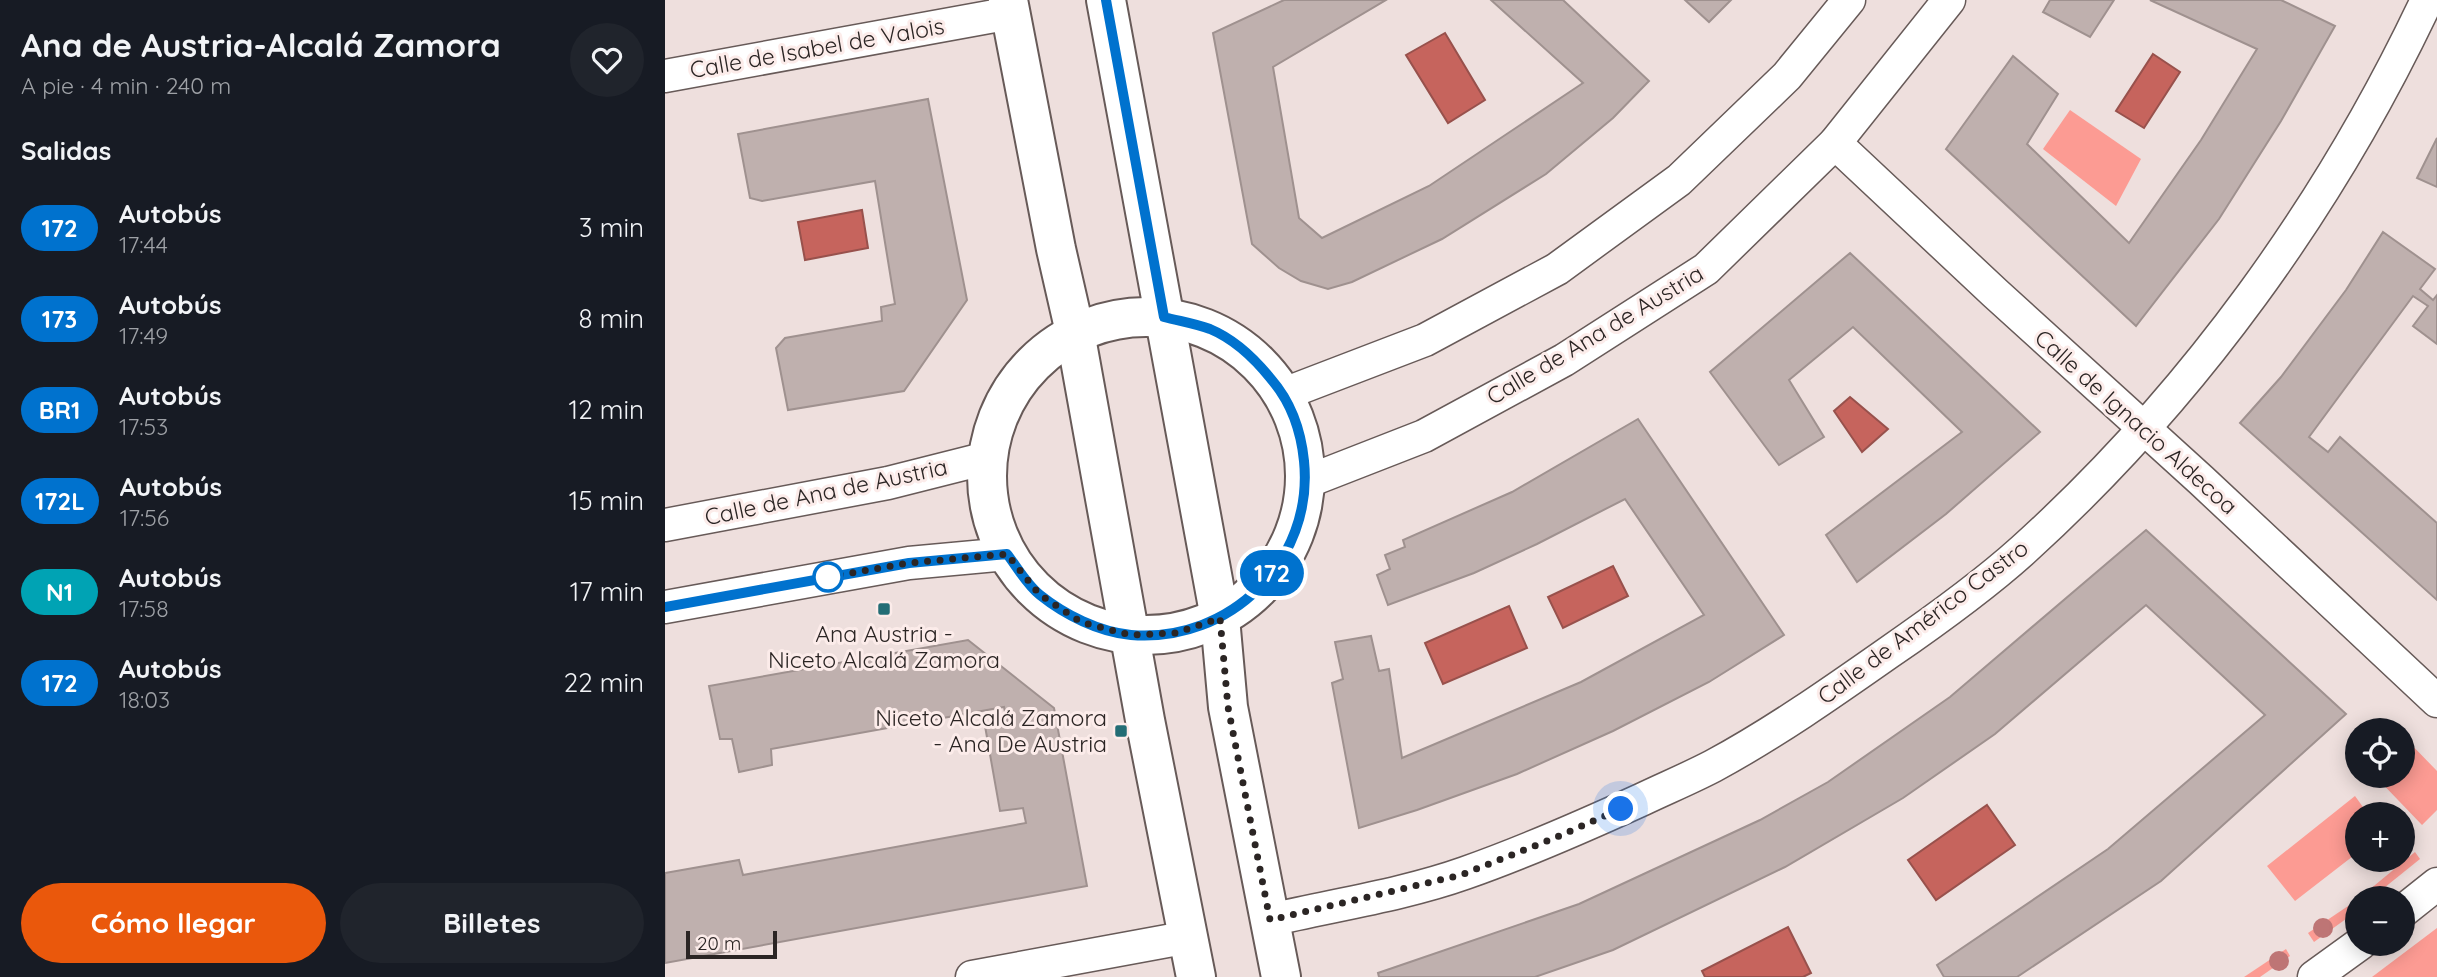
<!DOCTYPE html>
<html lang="es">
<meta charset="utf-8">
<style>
body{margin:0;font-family:Quicksand,sans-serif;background:#20242c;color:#f1f3f6;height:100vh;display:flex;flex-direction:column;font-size:26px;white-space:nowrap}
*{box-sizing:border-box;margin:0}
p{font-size:23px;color:#9ea1a6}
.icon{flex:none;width:38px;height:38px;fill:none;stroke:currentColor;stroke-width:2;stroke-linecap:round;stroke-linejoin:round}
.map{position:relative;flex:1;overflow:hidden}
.panel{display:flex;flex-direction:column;background:#171b24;width:665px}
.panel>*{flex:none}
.badge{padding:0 14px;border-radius:23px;font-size:24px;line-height:46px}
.fabs{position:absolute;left:1680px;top:718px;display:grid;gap:14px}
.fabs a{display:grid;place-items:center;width:70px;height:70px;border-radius:50%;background:#171b24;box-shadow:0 4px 18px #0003;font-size:35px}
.scale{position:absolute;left:21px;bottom:18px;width:91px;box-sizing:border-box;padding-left:7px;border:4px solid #2b2524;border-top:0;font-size:19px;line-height:24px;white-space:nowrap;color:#2b2524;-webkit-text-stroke:5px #fcecea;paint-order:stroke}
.you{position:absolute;width:35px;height:35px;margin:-18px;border:5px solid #fff;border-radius:50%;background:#1a73e8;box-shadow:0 0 0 10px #1a73e833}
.map>.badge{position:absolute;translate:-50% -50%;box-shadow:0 0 0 4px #fff}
h2{padding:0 21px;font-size:26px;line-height:63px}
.round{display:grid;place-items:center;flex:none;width:74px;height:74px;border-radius:37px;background:#20242c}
.headline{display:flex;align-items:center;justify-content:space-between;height:119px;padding:0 21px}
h1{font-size:33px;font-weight:700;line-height:52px}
.action{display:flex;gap:14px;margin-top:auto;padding:14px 21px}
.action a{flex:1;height:80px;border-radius:42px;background:#ea580c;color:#fff;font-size:28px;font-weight:700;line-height:80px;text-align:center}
.action a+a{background:#20242c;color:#f1f3f6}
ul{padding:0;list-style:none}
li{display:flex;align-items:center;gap:21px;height:91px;padding:0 21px}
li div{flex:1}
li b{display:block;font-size:26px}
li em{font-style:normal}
li .badge{min-width:77px;font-weight:700;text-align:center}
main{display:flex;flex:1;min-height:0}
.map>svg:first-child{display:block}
</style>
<main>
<section class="panel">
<div class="headline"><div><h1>Ana de Austria-Alcalá Zamora</h1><p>A pie · 4 min · 240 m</p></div><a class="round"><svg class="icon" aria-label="heart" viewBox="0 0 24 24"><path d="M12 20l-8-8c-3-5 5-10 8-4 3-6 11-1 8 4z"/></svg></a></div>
<h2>Salidas</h2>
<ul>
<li><span class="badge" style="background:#0072ce;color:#fff">172</span><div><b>Autobús</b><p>17:44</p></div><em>3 min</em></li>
<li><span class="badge" style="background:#0072ce;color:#fff">173</span><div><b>Autobús</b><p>17:49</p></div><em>8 min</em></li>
<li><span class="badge" style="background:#0072ce;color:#fff">BR1</span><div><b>Autobús</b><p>17:53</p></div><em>12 min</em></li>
<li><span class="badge" style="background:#0072ce;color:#fff">172L</span><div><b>Autobús</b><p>17:56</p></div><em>15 min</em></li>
<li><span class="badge" style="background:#00a3b4;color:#fff">N1</span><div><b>Autobús</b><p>17:58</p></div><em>17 min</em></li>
<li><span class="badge" style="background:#0072ce;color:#fff">172</span><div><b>Autobús</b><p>18:03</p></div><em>22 min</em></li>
</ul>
<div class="action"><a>Cómo llegar</a><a>Billetes</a></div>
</section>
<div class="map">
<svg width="1772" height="977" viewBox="0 0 1772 977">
<rect width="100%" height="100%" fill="#eedfdd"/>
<g fill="#fc9b93">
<polygon points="1405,110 1476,159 1451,206 1378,149"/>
<polygon points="1738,736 1772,771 1772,810 1757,825 1709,775 1738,775"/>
<polygon points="1690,796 1703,814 1692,814 1692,853 1630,901 1602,866"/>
<polygon points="1750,852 1755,859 1709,896 1704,890"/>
<polygon points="1692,900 1692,911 1649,942 1643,933"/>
<polygon points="1772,928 1772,977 1707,977"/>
<polygon points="1621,949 1625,956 1595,977 1579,977"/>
</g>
<g fill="#c6645d" stroke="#98514c" stroke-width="2">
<polygon points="780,33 820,100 783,123 741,55"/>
<polygon points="1488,54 1515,72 1479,128 1451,111"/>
<polygon points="197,210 203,248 140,260 133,222"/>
<polygon points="1185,397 1223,429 1197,452 1169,411"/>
<polygon points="948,566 963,596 898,628 883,597"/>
<polygon points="844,606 862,648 778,684 760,643"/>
<polygon points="1322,805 1350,845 1271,900 1243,860"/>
<polygon points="1123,927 1146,973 1138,977 1040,977 1037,971"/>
</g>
<g fill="#bfb0ae" stroke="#9f918f" stroke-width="2">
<polygon points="619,0 721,0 608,67 634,218 657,238 764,186 918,83 826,0 898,0 984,81 948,118 881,174 777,239 687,282 663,289 636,281 614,268 587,244 548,33"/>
<polygon points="1020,0 1066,0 1044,22"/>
<polygon points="1385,0 1449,0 1425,37 1378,12"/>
<polygon points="1485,0 1616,0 1670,26 1616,121 1554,219 1471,326 1281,149 1348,56 1393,94 1362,144 1464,243 1536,140 1592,49"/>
<polygon points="263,99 302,300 239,391 123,410 111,348 120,338 217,321 216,307 230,304 210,181 97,201 85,198 73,134"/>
<polygon points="1772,138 1772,187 1752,178"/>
<polygon points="1718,232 1770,269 1755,289 1768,300 1772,295 1772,344 1748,326 1763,306 1748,296 1644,437 1663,452 1675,437 1772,523 1772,600 1575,423 1616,377 1681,290"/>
<polygon points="1185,253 1375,432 1281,514 1192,582 1161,535 1297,432 1188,327 1124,380 1159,437 1114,465 1045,372"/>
<polygon points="973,419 1119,635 1044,682 948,731 852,774 752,810 694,828 667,683 678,679 670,642 706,636 714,671 724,669 737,758 916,682 1039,615 960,499 872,544 809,573 723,605 712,575 725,569 720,555 740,547 738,540 847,492"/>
<polygon points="1481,530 1681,714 1496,881 1352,977 1279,977 1272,965 1443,849 1600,715 1481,605 1330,734 1238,798 1120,867 948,950 870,977 714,977 713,973 914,904 1095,820 1163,782 1285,697"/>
<polygon points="303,640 389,708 422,886 0,963 0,873 74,860 78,875 361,823 358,808 335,811 320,726 342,722 339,707 106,749 107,765 74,772 67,739 55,739 44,686"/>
</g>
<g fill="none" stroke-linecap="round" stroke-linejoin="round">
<g stroke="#675a58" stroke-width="35">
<g id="street">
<polyline points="0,76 346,13"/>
<polyline points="1170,143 1330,293 1536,480 1772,701"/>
<polyline points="619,394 760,340 892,269 1014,180 1122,76 1184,0"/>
<polyline points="641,482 759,436 899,360 1041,269 1170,143 1284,0"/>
<polyline points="0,525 223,483 322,458"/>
<polyline points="0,607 244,563 342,554"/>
<polyline points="1738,911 1772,884"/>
<path d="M605 920C668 905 738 895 800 873 860 852 919 826 978 799 1001 788 1025 778 1048 766 1109 733 1166 693 1223 653 1268 622 1317 587 1358 550 1527 397 1665 206 1762 0"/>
<polyline points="307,977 524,937"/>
<polyline points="1649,977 1696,943"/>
</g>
</g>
<g stroke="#675a58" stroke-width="42">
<g id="secondary">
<polyline points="343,0 391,249 410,332 480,720 531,977"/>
<polyline points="441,0 555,618 563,707 616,977"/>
<circle cx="481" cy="476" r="159"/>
</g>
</g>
<use href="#street" stroke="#fff" stroke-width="32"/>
<use href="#secondary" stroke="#fff" stroke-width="38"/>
</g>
<g fill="#be7575">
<circle cx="1658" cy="928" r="10"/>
<circle cx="1614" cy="961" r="10"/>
</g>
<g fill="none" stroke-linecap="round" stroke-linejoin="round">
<g stroke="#fff" stroke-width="16">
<path id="line" d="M0 607 244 563 342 554C352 567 362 585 375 595 400 615 434 632 466 635 566 643 649 560 639 461 636 431 626 402 606 379 590 359 569 339 545 329 531 324 514 321 499 317L441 0"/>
</g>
<use href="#line" stroke="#0072ce" stroke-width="10"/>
<polyline stroke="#2b2524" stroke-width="7" stroke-dasharray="0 12.6" points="163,577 244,563 342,554 374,594 416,622 465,635 511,633 555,618 563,707 605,920 796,875 887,839 956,809"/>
</g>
<circle fill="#fff" stroke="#0072ce" stroke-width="3.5" cx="163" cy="577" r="14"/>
<g fill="#236d75" stroke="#fcecea" stroke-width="2.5">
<rect x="212" y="602" width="14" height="14" rx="3.5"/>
<rect x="449" y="724" width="14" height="14" rx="3.5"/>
</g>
<g text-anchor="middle" stroke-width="6" stroke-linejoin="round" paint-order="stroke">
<g font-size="23" fill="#2b2524" stroke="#fcecea">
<text transform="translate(152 48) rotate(-10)" y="8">Calle de Isabel de Valois</text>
<text transform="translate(930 335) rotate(-31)" y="8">Calle de Ana de Austria</text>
<text transform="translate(1471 422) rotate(42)" y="8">Calle de Ignacio Aldecoa</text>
<text transform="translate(161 492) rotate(-12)" y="8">Calle de Ana de Austria</text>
<text transform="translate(1258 622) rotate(-37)" y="8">Calle de Américo Castro</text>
</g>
<g font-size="23" fill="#2b2524" stroke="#fcecea">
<text x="219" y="642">Ana Austria -<tspan x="219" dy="26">Niceto Alcalá Zamora</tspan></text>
<text x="442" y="726" text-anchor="end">Niceto Alcalá Zamora<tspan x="442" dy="26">- Ana De Austria</tspan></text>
</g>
</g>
</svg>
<div class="fabs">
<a><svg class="icon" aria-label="locate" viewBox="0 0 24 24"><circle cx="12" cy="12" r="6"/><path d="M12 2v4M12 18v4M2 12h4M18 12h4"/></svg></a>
<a>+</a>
<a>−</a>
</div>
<div class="scale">20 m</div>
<div class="you" style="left:956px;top:809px"></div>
<b class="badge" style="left:607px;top:573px;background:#0072ce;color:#fff">172</b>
</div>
</main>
